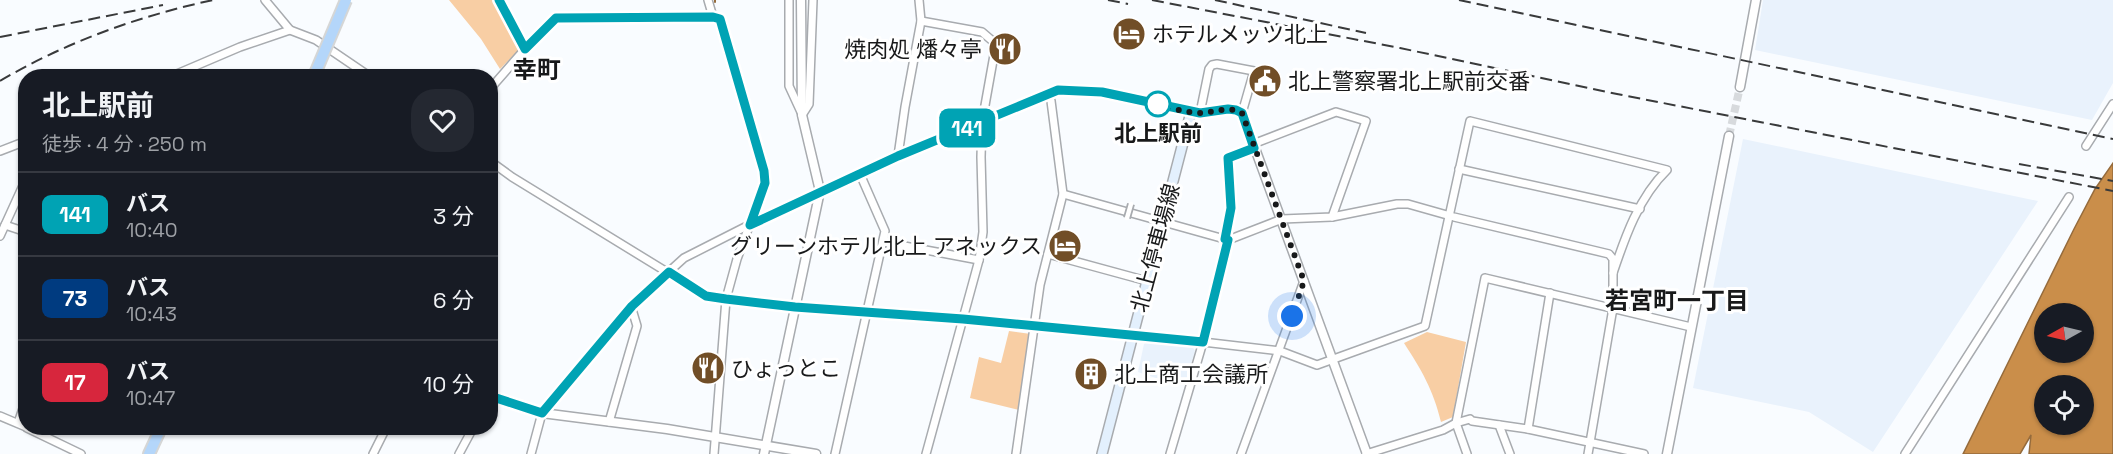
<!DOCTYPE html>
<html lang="ja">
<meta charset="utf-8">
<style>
body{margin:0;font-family:"Space Grotesk","Noto Sans JP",sans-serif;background:#242831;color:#f1f3f6;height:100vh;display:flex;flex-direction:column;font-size:22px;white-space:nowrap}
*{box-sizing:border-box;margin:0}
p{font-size:20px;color:#9ea1a6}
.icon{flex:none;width:33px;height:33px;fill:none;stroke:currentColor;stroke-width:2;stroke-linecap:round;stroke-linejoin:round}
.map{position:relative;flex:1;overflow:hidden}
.sheet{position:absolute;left:18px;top:69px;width:480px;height:366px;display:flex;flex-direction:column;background:#171b24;border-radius:24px;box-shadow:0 2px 4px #0004}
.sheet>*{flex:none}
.badge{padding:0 12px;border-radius:9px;font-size:21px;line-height:39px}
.needle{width:39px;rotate:262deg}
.controls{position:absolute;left:2034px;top:303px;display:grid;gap:12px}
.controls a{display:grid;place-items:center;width:60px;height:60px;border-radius:50%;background:#171b24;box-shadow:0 2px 4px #0004;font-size:30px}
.you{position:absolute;width:30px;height:30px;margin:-15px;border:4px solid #fff;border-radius:50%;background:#1a73e8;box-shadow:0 0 0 9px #1a73e833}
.map>.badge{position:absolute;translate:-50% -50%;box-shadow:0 0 0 3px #fff}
.round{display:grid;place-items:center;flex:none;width:63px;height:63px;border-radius:24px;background:#242831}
.summary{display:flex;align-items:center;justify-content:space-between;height:102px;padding:0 24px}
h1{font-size:28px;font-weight:700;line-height:45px}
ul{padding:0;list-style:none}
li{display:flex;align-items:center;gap:18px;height:84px;padding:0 24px;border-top:2px solid #363941}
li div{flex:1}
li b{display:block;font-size:22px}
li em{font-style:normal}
li .badge{min-width:66px;font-weight:700;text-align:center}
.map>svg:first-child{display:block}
</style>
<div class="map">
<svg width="2113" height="454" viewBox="0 0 2113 454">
<rect width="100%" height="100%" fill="#f9fcff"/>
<g fill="#e9f2fc">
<polygon points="1763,0 2113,0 2113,83 2092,120 1755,50"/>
<polygon points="1743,139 2038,201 1873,452 1809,412 1693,388"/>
<polygon points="1148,341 1192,346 1195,351 1186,380 1161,375 1159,379 1138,372 1144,344"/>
</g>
<g fill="#f8cea4">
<polygon points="449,0 497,0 521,48 500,69 481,39"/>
<polygon points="1009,331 1031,334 1019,410 970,398 979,357 1001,363"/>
<path d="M1427 332 1466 342 1453 417 1441 422C1433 389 1422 371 1404 343Z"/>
</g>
<path fill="#ca8e4a" stroke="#956b3c" stroke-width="1.5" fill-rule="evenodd" d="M2113 163V454H2029L2031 435 2020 454H1963L2074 229 2095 189ZM2044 314H2084V352H2044ZM2044 386H2084V424H2044Z"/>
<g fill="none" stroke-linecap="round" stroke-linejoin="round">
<polyline stroke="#956b3c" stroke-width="2" points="715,0 715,2"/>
<polyline stroke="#d7dadd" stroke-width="8" stroke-dasharray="8 4" stroke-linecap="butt" points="1729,136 1740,87"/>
<g stroke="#a8abaf" stroke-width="10">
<g id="minor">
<polyline points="265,0 290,30 316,40 369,76"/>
<polyline points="499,0 525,49"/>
<polyline points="708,0 713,17 720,19 764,171 765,183 737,259 726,299 714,454"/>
<polyline points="789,0 789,86 801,112"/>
<polyline points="921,21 982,32 996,44 982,122 981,157 983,232 979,260 926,454"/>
<polyline points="172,76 240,47 290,30"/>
<polyline points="490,89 525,49 556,18 713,17"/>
<polyline points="1200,113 1209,69 1212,65 1217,64 1254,71 1242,113"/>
<polyline points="802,115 809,104 813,0"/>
<polyline points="1253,144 1336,112 1366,121 1332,217"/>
<polyline points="2086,146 2113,104"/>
<polyline points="0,151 26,141"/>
<polyline points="898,156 905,107 921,21 919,0"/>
<path d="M490 161 512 177 706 296 796 307 962 319 1203 342 1280 351 1317 365 1425 326 1470 121 1667 170C1639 197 1625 237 1613 273"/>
<polyline points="1459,169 1640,209"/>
<polyline points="1063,194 1228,240"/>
<polyline points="5,225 26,232"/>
<polyline points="0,236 26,179"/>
<polyline points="1225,239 1231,208 1228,158 1254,148"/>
<polyline points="883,242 979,260"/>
<polyline points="1048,254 1147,281"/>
<polyline points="0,416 26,427"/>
<polyline points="609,422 637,326 631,306"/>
<polyline points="18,423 26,400"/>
<polyline points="1499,425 1510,454"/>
<polyline points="27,428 81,454"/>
<polyline points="1528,429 1550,293"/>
<polyline points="373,454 386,428"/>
<polyline points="459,454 473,428"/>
<polyline points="531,454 542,413 631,306 684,258 749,225"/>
<polyline points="835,454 885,231 860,174"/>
<polyline points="1016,454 1040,285 1063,194 1051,101 1048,94"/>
<polyline points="1170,454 1203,342 1228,240 1282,219 1332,217 1397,204 1408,204 1454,217 1609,254 1613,259 1613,308 1588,454"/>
<polyline points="1241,454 1304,281"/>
<polyline points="1366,454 1443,430 1456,423 1470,419 1472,421 1528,429 1644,454"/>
<polyline points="1467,454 1456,423 1485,278 1691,327"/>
<polyline points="1905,454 2069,197"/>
</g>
</g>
<g stroke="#a8abaf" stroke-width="11">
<g id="tertiary">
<polyline points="1740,87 1756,0"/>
<polyline points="749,225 898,156 1058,90 1102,92 1200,113 1228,109 1236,110 1242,113 1367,454"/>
<polyline points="490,396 542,413 667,429 816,454"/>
<polyline points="764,454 820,191 802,115 801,0"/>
<polyline points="1667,454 1729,136"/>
</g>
</g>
<g stroke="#a8abaf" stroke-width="12">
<polyline id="secondary" points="1102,454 1191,112"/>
</g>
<g stroke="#d5d6d6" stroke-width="14">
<polyline id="trunk" points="149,454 161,428"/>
</g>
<use href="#minor" stroke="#fff" stroke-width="7"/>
<use href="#tertiary" stroke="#fff" stroke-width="8"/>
<use href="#secondary" stroke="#e3f0fd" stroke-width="9"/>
<use href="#trunk" stroke="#b4d6fa" stroke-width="10"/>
<g stroke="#393a3b" stroke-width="2" stroke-dasharray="12 6" stroke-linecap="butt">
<polyline points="1108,0 1128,4"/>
<polyline points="1152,0 1400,48 1617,94 2113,191"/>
<polyline points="1215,0 1366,33"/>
<polyline points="1459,0 2113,139"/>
<polyline points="0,37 163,5"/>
<path d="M0 81C66 42 139 16 213 0"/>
<polyline points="2019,164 2113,181"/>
</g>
<g stroke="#a8abaf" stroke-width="8" stroke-linecap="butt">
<polyline id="pedestrian-bridge" points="1127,218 1131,204"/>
</g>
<g stroke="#d5d6d6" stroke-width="14" stroke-linecap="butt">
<polyline id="trunk-bridge" points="314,76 346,0"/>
</g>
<use href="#pedestrian-bridge" stroke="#fff" stroke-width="4.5"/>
<use href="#trunk-bridge" stroke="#b4d6fa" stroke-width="10"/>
</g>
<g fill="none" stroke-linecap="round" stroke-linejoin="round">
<g stroke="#fff" stroke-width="14">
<polyline id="line" points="490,396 542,413 632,306 669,272 706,296 726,299 795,307 963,319 1203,342 1228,240 1225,239 1231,208 1228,158 1254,148 1242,113 1236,110 1228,109 1200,113 1102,92 1058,90 898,156 750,225 765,183 764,171 720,19 713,17 556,18 525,49 499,0"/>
</g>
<use href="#line" stroke="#00a3b4" stroke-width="9"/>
<path stroke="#18191a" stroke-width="6" stroke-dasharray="0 10.8" d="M1158 104C1171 108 1187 113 1200 113 1214 113 1229 105 1242 113L1304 281 1292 316"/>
</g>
<defs>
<g id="hotel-disc" transform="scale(1.725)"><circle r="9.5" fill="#714e27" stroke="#fff"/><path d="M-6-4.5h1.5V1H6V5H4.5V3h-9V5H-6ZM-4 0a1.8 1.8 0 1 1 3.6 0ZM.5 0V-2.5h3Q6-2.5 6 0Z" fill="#fff"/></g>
<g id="restaurant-disc" transform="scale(1.725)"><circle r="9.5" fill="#714e27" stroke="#fff"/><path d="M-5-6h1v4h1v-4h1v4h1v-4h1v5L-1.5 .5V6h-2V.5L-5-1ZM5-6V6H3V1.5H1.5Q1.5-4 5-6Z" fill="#fff"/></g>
<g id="civic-disc" transform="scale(1.725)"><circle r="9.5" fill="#714e27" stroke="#fff"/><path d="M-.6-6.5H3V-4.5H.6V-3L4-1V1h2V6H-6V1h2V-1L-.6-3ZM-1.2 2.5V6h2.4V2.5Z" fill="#fff"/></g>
<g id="building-disc" transform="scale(1.725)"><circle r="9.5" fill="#714e27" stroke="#fff"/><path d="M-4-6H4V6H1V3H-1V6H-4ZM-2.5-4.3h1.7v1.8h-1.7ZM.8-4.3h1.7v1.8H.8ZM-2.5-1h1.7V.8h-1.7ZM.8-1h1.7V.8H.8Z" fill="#fff"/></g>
</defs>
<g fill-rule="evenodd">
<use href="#hotel-disc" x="1129" y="34"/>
<use href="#restaurant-disc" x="1005" y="49"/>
<use href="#civic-disc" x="1265" y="81"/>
<use href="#hotel-disc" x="1065" y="246"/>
<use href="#restaurant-disc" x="708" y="368"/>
<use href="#building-disc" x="1091" y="374"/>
</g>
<circle fill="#fff" stroke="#00a3b4" stroke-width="3" cx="1158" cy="104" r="12"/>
<g text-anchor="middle" stroke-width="6" stroke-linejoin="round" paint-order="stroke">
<g font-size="22" fill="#18191a" stroke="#fff" text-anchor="start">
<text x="1152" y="42">ホテルメッツ北上</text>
<text x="982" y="57" text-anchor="end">焼肉処 燔々亭</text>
<text x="1288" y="89">北上警察署北上駅前交番</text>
<text x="1042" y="254" text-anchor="end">グリーンホテル北上 アネックス</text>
<text x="731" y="376">ひょっとこ</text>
<text x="1114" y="382">北上商工会議所</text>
</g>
<g font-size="22" font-weight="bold" fill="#18191a" stroke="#fff">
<text x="1158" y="141">北上駅前</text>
</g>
<g font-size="22" fill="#18191a" stroke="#fff">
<text transform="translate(1155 248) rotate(-75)" y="8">北上停車場線</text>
</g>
<g font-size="24" font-weight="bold" fill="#18191a" stroke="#fff">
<text x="537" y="78">幸町</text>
<text x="1677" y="309">若宮町一丁目</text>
</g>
</g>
</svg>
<div class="controls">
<a><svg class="needle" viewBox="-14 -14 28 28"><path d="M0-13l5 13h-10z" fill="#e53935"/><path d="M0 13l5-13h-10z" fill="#9ea1a6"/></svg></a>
<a><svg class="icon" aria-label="locate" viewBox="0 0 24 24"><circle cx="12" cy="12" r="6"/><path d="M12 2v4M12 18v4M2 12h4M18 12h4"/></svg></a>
</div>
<div class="you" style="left:1292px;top:316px"></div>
<b class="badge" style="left:967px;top:128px;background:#00a3b4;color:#fff">141</b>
<section class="sheet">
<div class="summary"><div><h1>北上駅前</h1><p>徒歩 · 4 分 · 250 m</p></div><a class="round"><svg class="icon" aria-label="heart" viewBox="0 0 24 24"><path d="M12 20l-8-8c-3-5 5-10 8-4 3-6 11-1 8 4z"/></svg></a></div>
<ul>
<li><span class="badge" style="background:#00a3b4;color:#fff">141</span><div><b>バス</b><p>10:40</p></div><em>3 分</em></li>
<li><span class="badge" style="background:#003b80;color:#fff">73</span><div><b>バス</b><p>10:43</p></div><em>6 分</em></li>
<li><span class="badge" style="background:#d7263d;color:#fff">17</span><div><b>バス</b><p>10:47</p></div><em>10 分</em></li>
</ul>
</section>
</div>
